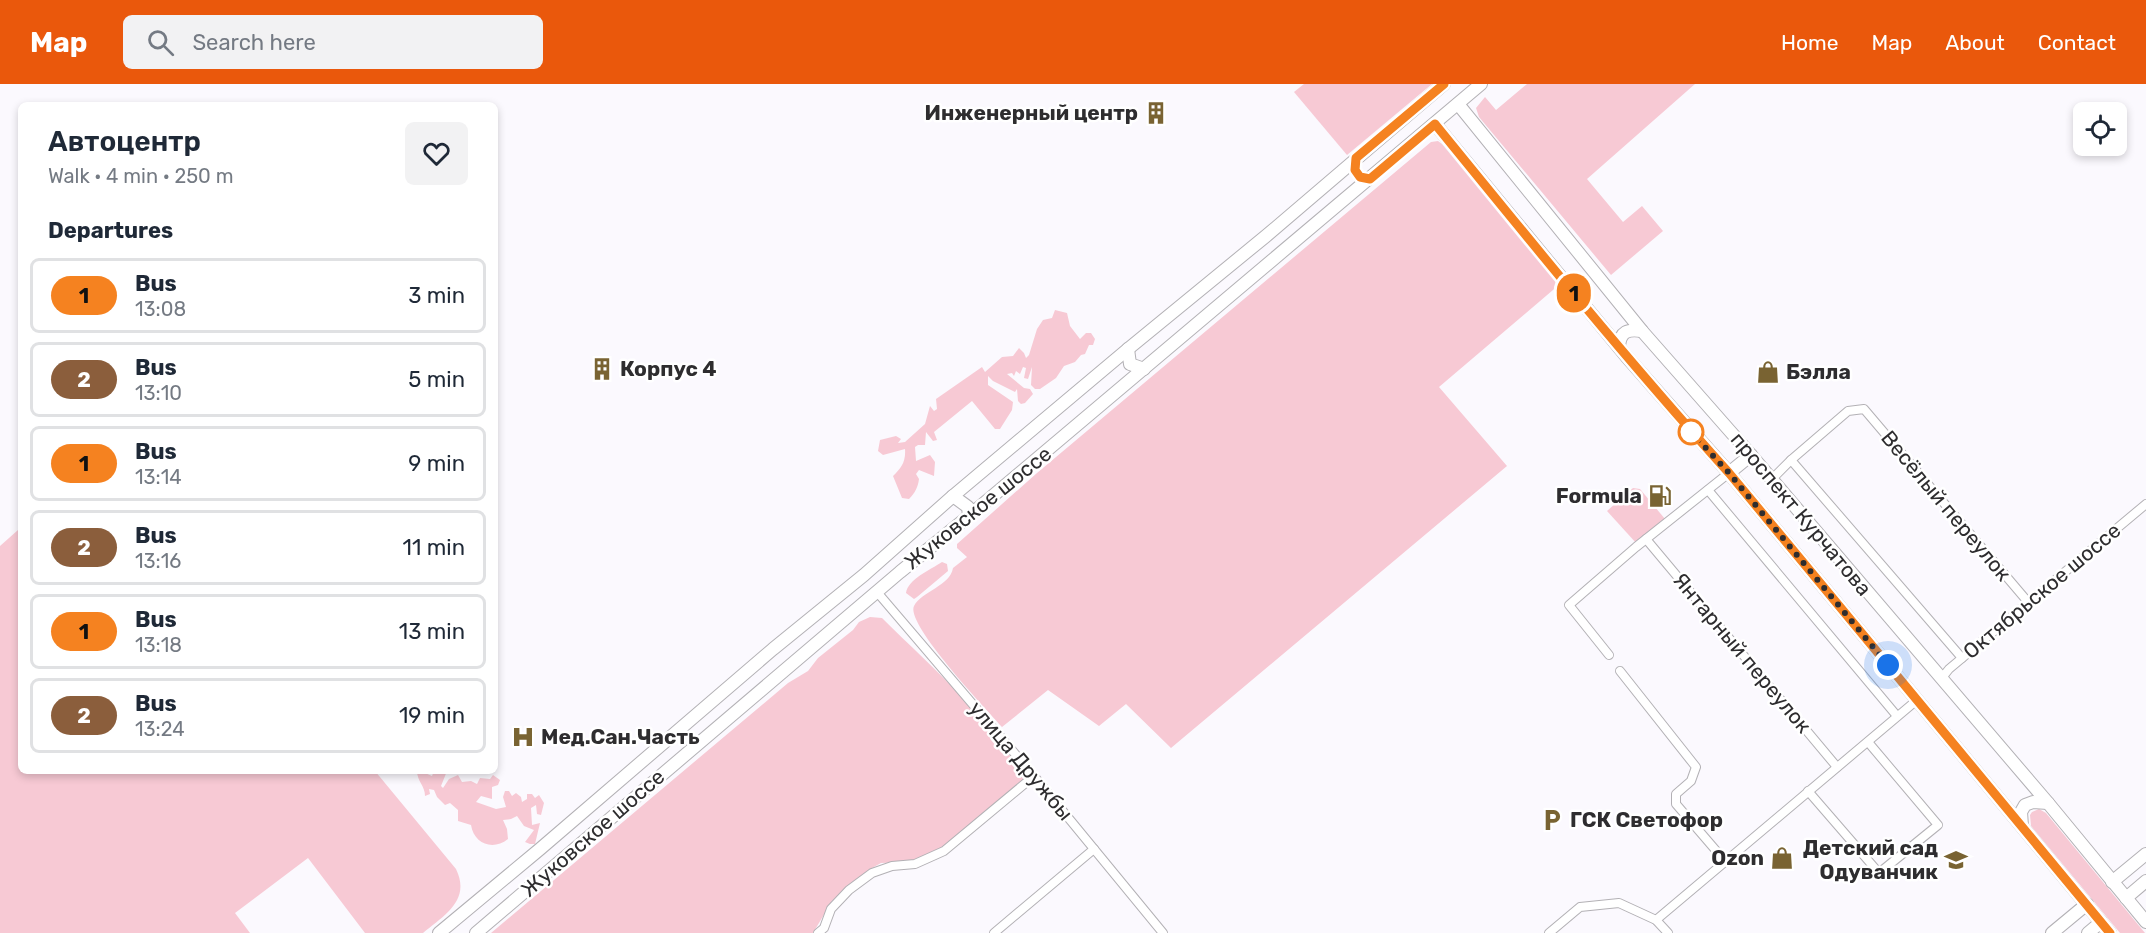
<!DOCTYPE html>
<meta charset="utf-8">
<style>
body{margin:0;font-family:Rubik,sans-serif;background:#f2f2f3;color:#1f2937;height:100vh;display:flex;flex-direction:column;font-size:22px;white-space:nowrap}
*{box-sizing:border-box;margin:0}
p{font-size:20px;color:#747a83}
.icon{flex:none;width:33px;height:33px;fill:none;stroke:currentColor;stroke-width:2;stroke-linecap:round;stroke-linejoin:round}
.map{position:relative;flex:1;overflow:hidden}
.sheet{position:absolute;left:18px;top:18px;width:480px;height:672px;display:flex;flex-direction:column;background:#fff;border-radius:9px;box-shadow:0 3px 9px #0003}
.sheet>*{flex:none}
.badge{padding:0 12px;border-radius:20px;font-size:21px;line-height:39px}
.fabs{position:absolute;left:2073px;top:18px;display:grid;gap:12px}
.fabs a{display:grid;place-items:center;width:54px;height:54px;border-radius:9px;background:#fff;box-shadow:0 3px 9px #0003;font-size:30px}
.you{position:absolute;width:30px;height:30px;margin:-15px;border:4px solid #fff;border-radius:50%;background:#1a73e8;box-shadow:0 0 0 9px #1a73e833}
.map>.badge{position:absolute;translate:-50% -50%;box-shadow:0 0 0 3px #fff}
h2{padding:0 30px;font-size:22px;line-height:54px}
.round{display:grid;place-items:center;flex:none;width:63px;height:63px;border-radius:9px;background:#f2f2f3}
.summary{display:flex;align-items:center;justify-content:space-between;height:102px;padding:0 30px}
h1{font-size:28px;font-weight:600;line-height:45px}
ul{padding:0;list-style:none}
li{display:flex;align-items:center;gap:18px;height:75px;margin:0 12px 9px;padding:0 18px;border:3px solid #e0e1e3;border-radius:9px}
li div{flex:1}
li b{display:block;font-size:22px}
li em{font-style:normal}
li .badge{min-width:66px;font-weight:700;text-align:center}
header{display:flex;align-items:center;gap:36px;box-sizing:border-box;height:84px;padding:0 30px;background:#ea580c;color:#fff}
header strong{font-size:28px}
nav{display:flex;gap:33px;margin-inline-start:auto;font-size:21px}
.search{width:420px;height:54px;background:#f2f2f3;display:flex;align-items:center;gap:15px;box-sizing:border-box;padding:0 21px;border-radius:9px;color:#747a83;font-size:22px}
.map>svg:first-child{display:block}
</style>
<header>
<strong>Map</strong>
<div class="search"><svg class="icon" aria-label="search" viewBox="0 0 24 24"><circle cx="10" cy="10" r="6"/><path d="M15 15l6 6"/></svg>Search here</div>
<nav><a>Home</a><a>Map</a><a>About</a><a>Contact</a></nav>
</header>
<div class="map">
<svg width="2146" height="849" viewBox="0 0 2146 849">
<rect width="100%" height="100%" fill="#fbf9fe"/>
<g fill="#f7c9d4">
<polygon points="1304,0 1432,0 1347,71 1294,8"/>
<polygon points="1527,0 1695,0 1587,95 1623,138 1642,122 1663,147 1611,191 1479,33 1476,24 1485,13 1496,26"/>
<path d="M1438 57 1442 60 1560 200 1439 303 1507 382 1171 664 1126 620 1099 642 1048 606 1002 643C987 626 905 540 914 522 922 507 950 502 953 484L967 473 957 464V460L1037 389 1431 58Z"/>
<path d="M1055 226 1067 229 1070 242 1080 255 1086 249H1091L1095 255 1093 261H1089L1085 270 1081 271 1075 278 1064 282 1056 294 1040 305H1035L1031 301 1032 283 1028 295 1024 294 1026 284 1023 283 1020 290 1016 287 1014 292 1012 289 1007 290 1024 304 1030 305 1033 310 1025 319 1021 320 1018 317 1017 305 1015 308 993 297 988 292V301L1013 318 1012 326 1000 345H995L972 317 934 348 937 356 933 357 926 348 925 361H918L915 363 916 377 930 371 935 378 934 392 919 386 916 390 919 395C918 403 915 409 909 415L902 414 893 392C901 384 906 378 905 365L883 371 878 367 880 356 896 352 901 355 898 359 905 358 925 340 930 322 934 327 937 325 936 315 982 283 985 288 1002 273 1013 272 1019 264 1024 269 1026 274 1029 271 1037 245 1043 236 1052 234Z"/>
<polygon points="1633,404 1640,405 1665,435 1637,460 1607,427"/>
<path d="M18 446 21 449V687H375L456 785C471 816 445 831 423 849H365L308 774 235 829 250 849H0V462Z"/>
<path d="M942 478 947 480 948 487 917 513 914 515 906 509C908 495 930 486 942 478Z"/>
<path d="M870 533 882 534C909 561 937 586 964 615 986 639 1006 667 1027 694L942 765 910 778 881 779 872 784 832 817 813 849H491L788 599 808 587 818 574 853 546 859 538Z"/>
<path d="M417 687H425V689L432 692 434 687H447L441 702 443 704 449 695 458 691 462 698 471 697 477 700 480 694 490 695 493 691 500 696 498 701 492 703V715L481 712 476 718 496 725 506 723 503 713 505 707H509L512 712 516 709 521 713 522 718 527 715V710H532L535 714 539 711 544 719 541 731 537 730 536 721 531 724 532 741 540 739 535 760H530L525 758 534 746 524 742 517 732 511 735 503 736 507 745 508 755C493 767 474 760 471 741L458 737V726L450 719 445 721 437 713 434 706 429 705 430 710 425 712C425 702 417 697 417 687Z"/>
<polygon points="2039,725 2046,729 2145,849 2120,849 2031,742 2030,731 2032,728"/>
</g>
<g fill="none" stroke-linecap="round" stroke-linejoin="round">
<g stroke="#b3b1b5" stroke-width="10">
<g id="street">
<polyline points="1772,395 1791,376"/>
<polyline points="1708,406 1897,632"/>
<polyline points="1646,455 1837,683"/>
<polyline points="877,508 1034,692 1163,849"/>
<polyline points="1609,571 1569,521 1636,463 1729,389"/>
<polyline points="1962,574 1791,376 1848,327 1864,325 2028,518"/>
<polyline points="1620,587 1696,683 1691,697 1676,710 1676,720 1725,777"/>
<polyline points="1941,595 1949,585 2146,420"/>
<polyline points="1808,707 1879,789 1938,741 1868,658"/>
<polyline points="1656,836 1917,616"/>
<polyline points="818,849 824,844 831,825 849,806 872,789 892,782 915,780 944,767 1034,692"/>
<polyline points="994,849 1094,765"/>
<polyline points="1549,849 1580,823 1619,819 1656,836 1668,849"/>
</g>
</g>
<g stroke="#b3b1b5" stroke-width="14">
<g id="secondary">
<polyline points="1458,20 1642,247 1751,371 2048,719 2146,838"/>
<polyline points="1435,40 1626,272 1729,389 2110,849"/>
<path d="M1619 263C1620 247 1628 245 1642 247"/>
<polyline points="1128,265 1130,280 1144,285"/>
<polyline points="1729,389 1751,371"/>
<polyline points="953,412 968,423 969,432"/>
<polyline points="2022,742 2021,728 2025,721 2033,718 2048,719"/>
<polyline points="2112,798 2146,770"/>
<polyline points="2126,814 2146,797"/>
<polyline points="439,849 540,765 773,565 864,491 953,412 1128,265 1266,152 1444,0"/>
<polyline points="476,849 900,488 969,432 1481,0"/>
<polyline points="2052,849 2087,820"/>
<polyline points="2088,849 2101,838"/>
</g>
</g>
<use href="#street" stroke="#fff" stroke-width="8"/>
<use href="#secondary" stroke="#fff" stroke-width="12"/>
</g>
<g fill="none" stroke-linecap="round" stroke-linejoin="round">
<g stroke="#fff" stroke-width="14">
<path id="line" d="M1444 0 1356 74 1355 86 1360 93 1370 95 1435 40C1531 158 1627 276 1729 389L2110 849"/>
</g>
<use href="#line" stroke="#f58220" stroke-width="9"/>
<polyline stroke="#2e2d2f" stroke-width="6" stroke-dasharray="0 10.8" points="1691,348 1729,389 1888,581"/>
</g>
<defs>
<g id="building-bare" transform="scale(1.8)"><path d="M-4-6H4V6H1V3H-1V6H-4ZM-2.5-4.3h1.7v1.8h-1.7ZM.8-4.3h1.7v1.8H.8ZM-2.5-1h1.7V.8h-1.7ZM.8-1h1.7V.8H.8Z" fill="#796332" stroke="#fff" stroke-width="2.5" paint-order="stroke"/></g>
<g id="shop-bare" transform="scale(1.8)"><path d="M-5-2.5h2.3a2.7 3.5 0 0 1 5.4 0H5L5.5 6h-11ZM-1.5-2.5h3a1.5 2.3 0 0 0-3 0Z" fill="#796332" stroke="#fff" stroke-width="2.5" paint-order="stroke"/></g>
<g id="fuel-bare" transform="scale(1.8)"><path d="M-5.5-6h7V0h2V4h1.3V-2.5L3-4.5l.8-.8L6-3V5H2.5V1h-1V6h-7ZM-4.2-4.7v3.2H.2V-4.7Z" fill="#796332" stroke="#fff" stroke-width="2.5" paint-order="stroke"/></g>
<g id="hospital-bare" transform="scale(1.8)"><path d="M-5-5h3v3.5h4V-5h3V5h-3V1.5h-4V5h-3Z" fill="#796332" stroke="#fff" stroke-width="2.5" paint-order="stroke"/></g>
<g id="parking-bare" transform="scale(1.8)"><path d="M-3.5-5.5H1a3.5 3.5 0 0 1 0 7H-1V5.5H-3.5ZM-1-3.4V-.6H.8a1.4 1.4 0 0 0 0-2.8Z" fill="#796332" stroke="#fff" stroke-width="2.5" paint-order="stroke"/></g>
<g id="school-bare" transform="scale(1.8)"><path d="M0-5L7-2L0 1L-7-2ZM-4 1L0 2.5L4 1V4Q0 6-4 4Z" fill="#796332" stroke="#fff" stroke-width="2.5" paint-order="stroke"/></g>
</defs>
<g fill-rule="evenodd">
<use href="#building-bare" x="1156" y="29"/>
<use href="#building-bare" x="602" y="285"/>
<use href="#shop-bare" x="1768" y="288"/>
<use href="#fuel-bare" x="1660" y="412"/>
<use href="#hospital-bare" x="523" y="653"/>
<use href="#parking-bare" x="1552" y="736"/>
<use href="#shop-bare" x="1782" y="774"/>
<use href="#school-bare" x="1956" y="776"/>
</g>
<circle fill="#fff" stroke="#f58220" stroke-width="3" cx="1691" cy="348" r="12"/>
<g text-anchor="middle" stroke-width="5" stroke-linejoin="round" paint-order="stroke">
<g font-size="21" font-weight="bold" fill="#2e2d2f" stroke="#fff" text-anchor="end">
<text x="1138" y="36">Инженерный центр</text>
<text x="620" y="292" text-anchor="start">Корпус 4</text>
<text x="1786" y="295" text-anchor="start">Бэлла</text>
<text x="1642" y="419">Formula</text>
<text x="541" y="660" text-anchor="start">Мед.Сан.Часть</text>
<text x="1570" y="743" text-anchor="start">ГСК Светофор</text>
<text x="1938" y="771">Детский сад<tspan x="1938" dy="24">Одуванчик</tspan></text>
<text x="1764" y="781">Ozon</text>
</g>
<g font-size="21" fill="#2e2d2f" stroke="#fff">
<text transform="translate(1946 422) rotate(50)" y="7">Весёлый переулок</text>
<text transform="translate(978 424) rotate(-39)" y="7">Жуковское шоссе</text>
<text transform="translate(1801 430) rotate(50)" y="7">проспект Курчатова</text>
<text transform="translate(2042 507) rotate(-40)" y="7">Октябрьское шоссе</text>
<text transform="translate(1742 569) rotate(50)" y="7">Янтарный переулок</text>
<text transform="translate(1021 677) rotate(50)" y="7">улица Дружбы</text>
<text transform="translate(593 749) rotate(-41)" y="7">Жуковское шоссе</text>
</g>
</g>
</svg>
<div class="fabs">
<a><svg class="icon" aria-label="locate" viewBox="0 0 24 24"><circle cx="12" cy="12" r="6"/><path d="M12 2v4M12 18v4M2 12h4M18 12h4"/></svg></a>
</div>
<div class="you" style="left:1888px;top:581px"></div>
<b class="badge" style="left:1574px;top:209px;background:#f58220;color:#111">1</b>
<section class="sheet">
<div class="summary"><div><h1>Автоцентр</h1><p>Walk · 4 min · 250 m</p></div><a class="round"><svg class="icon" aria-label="heart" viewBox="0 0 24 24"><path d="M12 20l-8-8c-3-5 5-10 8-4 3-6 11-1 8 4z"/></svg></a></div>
<h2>Departures</h2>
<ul>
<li><span class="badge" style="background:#f58220;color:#111">1</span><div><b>Bus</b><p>13:08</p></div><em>3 min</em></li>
<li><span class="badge" style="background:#8b5e3c;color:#fff">2</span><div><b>Bus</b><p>13:10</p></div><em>5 min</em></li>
<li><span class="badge" style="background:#f58220;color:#111">1</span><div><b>Bus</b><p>13:14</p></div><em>9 min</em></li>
<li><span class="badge" style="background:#8b5e3c;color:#fff">2</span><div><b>Bus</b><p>13:16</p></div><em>11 min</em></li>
<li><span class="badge" style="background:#f58220;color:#111">1</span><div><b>Bus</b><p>13:18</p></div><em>13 min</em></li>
<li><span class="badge" style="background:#8b5e3c;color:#fff">2</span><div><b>Bus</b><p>13:24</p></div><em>19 min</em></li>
</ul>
</section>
</div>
